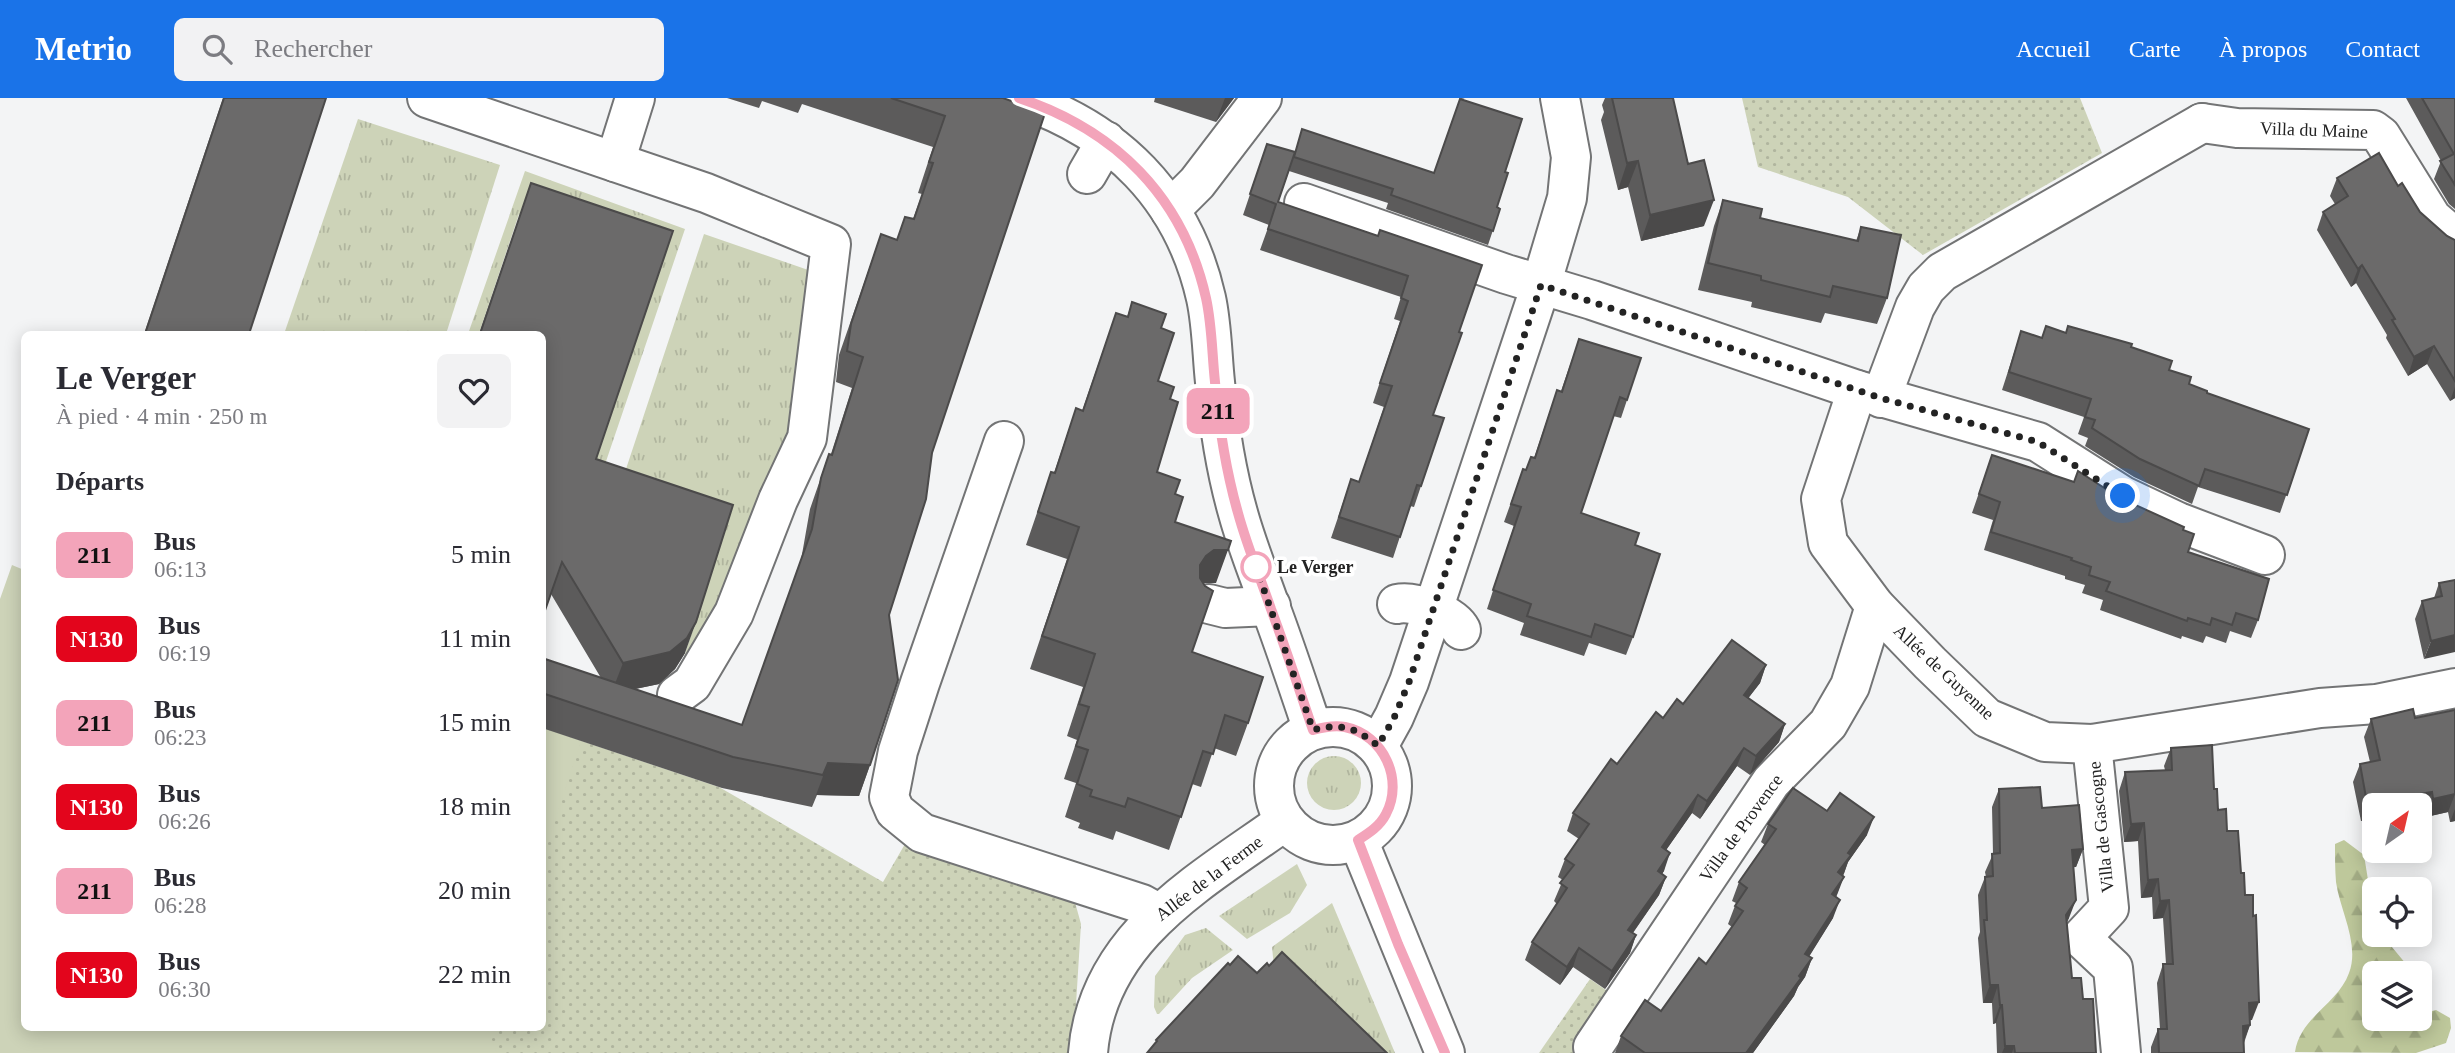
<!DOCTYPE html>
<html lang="fr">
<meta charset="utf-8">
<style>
body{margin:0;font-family:Georgia,serif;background:#f2f2f3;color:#2b2b33;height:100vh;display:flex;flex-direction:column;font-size:26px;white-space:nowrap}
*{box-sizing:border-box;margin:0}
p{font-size:23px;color:#7c7c81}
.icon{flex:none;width:38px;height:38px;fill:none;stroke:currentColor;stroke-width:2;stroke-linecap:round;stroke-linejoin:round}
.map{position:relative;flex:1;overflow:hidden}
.drawer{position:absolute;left:21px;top:233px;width:525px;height:700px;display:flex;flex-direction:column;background:#fff;border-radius:10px;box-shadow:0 4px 18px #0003}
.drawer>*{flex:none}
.badge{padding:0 14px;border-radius:10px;font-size:24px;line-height:46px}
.needle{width:46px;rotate:34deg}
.buttons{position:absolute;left:2362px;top:695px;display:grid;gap:14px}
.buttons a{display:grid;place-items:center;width:70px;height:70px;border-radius:10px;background:#fff;box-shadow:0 4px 18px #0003;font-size:35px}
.you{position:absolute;width:35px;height:35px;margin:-18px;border:5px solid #fff;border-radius:50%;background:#1a73e8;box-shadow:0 0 0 10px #1a73e833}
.map>.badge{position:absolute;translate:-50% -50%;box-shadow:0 0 0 4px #fff}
h2{padding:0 35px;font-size:26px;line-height:63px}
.round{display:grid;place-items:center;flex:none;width:74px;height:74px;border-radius:10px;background:#f2f2f3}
.summary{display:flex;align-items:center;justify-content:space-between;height:119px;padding:0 35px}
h1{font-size:33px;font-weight:700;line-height:52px}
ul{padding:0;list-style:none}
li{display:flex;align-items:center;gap:21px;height:84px;padding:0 35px}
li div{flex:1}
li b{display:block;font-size:26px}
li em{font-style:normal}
li .badge{min-width:77px;font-weight:700;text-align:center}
header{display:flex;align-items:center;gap:42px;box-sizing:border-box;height:98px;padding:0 35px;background:#1a73e8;color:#fff}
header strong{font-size:33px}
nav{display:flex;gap:38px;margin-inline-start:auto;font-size:24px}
.search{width:490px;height:63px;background:#f2f2f3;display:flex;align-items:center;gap:18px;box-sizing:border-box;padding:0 24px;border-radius:10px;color:#7c7c81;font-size:26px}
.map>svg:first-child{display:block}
</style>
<header>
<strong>Metrio</strong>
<div class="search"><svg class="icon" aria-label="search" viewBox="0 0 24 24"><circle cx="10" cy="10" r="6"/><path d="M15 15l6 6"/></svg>Rechercher</div>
<nav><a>Accueil</a><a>Carte</a><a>À propos</a><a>Contact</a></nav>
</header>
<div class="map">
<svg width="2455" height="955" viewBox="0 0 2455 955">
<defs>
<pattern id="grass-tufts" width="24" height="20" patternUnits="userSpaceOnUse" patternTransform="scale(1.75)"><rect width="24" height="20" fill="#cdd3b8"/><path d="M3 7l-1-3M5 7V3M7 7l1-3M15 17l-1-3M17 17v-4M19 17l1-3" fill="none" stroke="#b0b59e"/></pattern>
<pattern id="forest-firs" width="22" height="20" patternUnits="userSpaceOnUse" patternTransform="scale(1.75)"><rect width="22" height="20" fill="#bec89b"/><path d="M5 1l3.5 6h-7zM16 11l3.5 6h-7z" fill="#a3ac85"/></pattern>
<pattern id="park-dots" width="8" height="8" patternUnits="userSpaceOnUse" patternTransform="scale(1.75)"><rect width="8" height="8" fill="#cdd3b8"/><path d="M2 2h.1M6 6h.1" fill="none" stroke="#b0b59e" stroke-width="1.8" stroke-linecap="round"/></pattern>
</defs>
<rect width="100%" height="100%" fill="#f3f4f5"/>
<g fill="url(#grass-tufts)">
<polygon points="358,21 500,67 446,236 284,236"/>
<polygon points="525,73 685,131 599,384 519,116 479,236 468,236"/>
<polygon points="704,136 814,174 790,363 695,563 683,562 712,472 621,386"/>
<circle cx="1334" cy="685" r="27"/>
<polygon points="1297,766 1307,787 1290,815 1247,841 1219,818"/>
<polygon points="1332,805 1395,955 1364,955 1274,869 1272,849"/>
<polygon points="1206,830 1233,852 1192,880 1159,916 1157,916 1154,909 1155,878 1185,837"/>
</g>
<path fill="url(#forest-firs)" d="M2344 742 2364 757 2368 782 2369 822 2375 829V836L2382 837 2406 866 2401 875H2375V920H2420V916L2436 912 2450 920 2451 930 2446 945 2416 955 2295 954C2300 919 2338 906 2349 875 2360 846 2340 813 2336 784 2335 772 2335 759 2335 746Z"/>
<g fill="url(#park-dots)">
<polygon points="1742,0 2080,0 2102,55 1923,157 1848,99 1758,69"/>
<polygon points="543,630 719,689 883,784 905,746 1073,797 1081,826 1073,955 0,955 0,884 24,929 542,929"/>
<polygon points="1590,881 1613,897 1602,955 1539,955"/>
</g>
<g fill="#cdd3b8">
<polygon points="12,467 24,472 24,929 487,929 497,955 0,955 0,501"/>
<polygon points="543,630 581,643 543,760"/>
</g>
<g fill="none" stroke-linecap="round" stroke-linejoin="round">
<g stroke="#737475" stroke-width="42">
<g id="minor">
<polyline points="427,0 706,95 831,146 807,340 778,402 734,515 692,586 677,597"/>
<path d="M1019 0C1115 32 1183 98 1206 200 1212 227 1212 256 1215 284 1219 328 1226 373 1238 415 1247 448 1260 479 1271 511 1286 551 1299 591 1313 632"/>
<polyline points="2202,25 2237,30 2373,32 2381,38 2432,120 2455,140"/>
<polyline points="615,64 635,0"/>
<polyline points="1087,76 1106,43"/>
<polyline points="1304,105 1506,176 1592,202 1857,292 2038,344 2123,398 2178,424 2265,457"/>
<polyline points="1170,112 1197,85 1262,0"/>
<polyline points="1857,292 1821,401 1828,445 1875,508 1930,565 1987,620 2045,644 2092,646 2320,610 2376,606 2455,590"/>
<polyline points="1881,300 1915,209 1926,190 1942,174 2202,25"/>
<polyline points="1004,343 920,585 898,653 889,699 895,713 922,735 1142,806 1160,816"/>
<polyline points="1209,506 1225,510 1271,508"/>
<path d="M1397 506C1414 502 1453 516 1461 532"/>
<circle cx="1333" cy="688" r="59"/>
<polyline points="2092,646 2109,810 2081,840 2113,870 2121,955"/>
<polyline points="1378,648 1394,619 1409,584 1541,187 1567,100 1571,59 1560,0"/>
<polyline points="1358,742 1445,955"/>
<polyline points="1593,949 1771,684 1828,626 1850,588 1875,508"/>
<path d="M1088 955C1097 839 1200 784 1285 723"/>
</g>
</g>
<use href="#minor" stroke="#fff" stroke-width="38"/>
</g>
<g fill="#5c5b5b">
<polygon points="223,0 326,0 249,236 144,236"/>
<polygon points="727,0 1003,0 932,355 889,517 870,667 859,698 817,697 812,709 722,690 542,630 542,560 601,580 551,496 542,236 479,236 531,85 596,361 685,555 675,571 659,586 635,591 742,627 801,462 810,411 829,356 831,356 852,290 836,284 839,257 881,136 897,142 905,119 913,121 922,96 918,95 933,49 802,6 798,15 762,3 759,10"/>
<polygon points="1155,0 1234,0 1216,24 1154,4"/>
<polygon points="1461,0 1465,0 1460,1 1505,74 1497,109 1500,111 1488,147 1386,111 1388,105 1289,73 1278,104 1378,138 1459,234 1433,317 1421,388 1414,409 1410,408 1393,460 1331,440 1351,381 1359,384 1384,309 1373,305 1400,223 1394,221 1401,199 1260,152 1269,127 1243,117 1267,46 1294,54 1434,75"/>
<polygon points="1605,0 1673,0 1688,66 1704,128 1641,143 1628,89 1618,92 1601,22 1604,14 1602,7"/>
<polygon points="2406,0 2455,0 2455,111 2449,106 2434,81 2441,63"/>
<polygon points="2337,80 2398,88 2420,114 2447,138 2455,142 2455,300 2450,303 2427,266 2408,278 2386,240 2387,237 2356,185 2351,189 2317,132 2323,114 2335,106 2330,98"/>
<polygon points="1723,102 1760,120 1856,143 1861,129 1887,200 1877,226 1825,215 1821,225 1751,209 1752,204 1698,192 1714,128"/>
<polygon points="1132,204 1161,230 1158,283 1170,301 1157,374 1175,396 1175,424 1216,485 1203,485 1192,554 1248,625 1236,658 1214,650 1201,689 1192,686 1169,752 1116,733 1113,742 1078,730 1080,725 1065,719 1076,685 1064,681 1077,642 1067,638 1083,589 1030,571 1067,461 1026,447 1051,374 1054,375 1076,310 1082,313 1116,215 1127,219"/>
<polygon points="2021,233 2042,240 2066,235 2131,249 2169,272 2189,286 2207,295 2309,331 2280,415 2198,389 2192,406 2134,379 2085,348 2088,340 2078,336 2084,319 2002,292"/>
<polygon points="1579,241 1641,260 1621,320 1613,318 1581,415 1635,447 1633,539 1626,557 1589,545 1584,558 1520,537 1524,525 1487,511 1514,428 1504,424 1523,371 1526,372 1534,360 1557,292 1561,293"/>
<polygon points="1992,357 2120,400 2183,432 2188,454 2258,522 2251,540 2230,533 2226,545 2206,538 2203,545 2182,538 2181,541 2100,512 2103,502 2082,495 2085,487 2065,481 2065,478 1984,452 1993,422 1972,415"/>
<polygon points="2455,482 2424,561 2415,521 2422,503 2434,500 2439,485"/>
<polygon points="1766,567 1760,585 1748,600 1785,626 1779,644 1750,677 1737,668 1700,721 1692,715 1666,752 1664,773 1662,776 1666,779 1659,797 1633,835 1636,837 1630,855 1605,891 1573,869 1560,887 1525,862 1532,844 1557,806 1554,803 1563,782 1558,779 1565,761 1579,741 1567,733 1573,715 1617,666 1663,620 1683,606"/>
<polygon points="2455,612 2455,723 2450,724 2448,714 2426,719 2425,712 2420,713 2420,707 2361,723 2353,684 2360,666 2370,664 2364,639 2371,621 2415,620"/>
<polygon points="2171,650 2214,691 2218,712 2227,733 2241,775 2252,922 2250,922 2250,927 2244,945 2244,955 2151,955 2151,949 2158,931 2160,931 2157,885 2163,866 2166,866 2163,820 2153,821 2152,799 2141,800 2138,743 2124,744 2119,693 2125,674 2165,672 2164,668"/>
<polygon points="1999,691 2042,710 2083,751 2076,769 2073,769 2069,820 2067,824 2072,880 2083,901 2096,955 1997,955 1996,925 1993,926 1992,905 1983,905 1978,840 1980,834 1978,797 1985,779 1986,779 1985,774 1993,756 1992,709"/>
<polygon points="1827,713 1867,737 1848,764 1836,799 1833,820 1809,858 1812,860 1805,879 1798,889 1794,898 1753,955 1615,955 1621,938 1661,913 1706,866 1732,829 1728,826 1736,805 1732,803 1739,784 1765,747 1761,744 1768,726"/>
</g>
<g fill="#4b4a4a">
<polygon points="1225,0 1234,0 1216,24"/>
<polygon points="1638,63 1628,89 1618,92 1627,65"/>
<polygon points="1714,102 1704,128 1641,143 1650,117"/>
<polygon points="2362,167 2356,185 2351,189 2358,171"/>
<polygon points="2434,248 2427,266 2408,278 2414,259"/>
<polygon points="2455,289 2455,300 2450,303"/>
<polygon points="1214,452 1228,452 1216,485 1202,485 1194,490 1200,467 1206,458"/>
<polygon points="696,524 685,555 675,571 659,586 611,596 623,565"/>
<polygon points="2455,537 2455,554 2424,561 2431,543"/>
<polygon points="1766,567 1760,585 1737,615 1744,597"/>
<polygon points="1785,626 1779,644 1750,677 1756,658"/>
<polygon points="1744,650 1737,668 1700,721 1707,703"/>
<polygon points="828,665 870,667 859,698 816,697"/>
<polygon points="2432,694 2425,712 2420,713 2420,707 2375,707 2375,721 2361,723 2367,705"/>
<polygon points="2455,696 2448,714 2426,719 2433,701"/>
<polygon points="1698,697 1692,715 1655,768 1662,749"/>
<polygon points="2455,711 2455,723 2450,724"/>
<polygon points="1874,719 1867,737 1848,764 1844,775 1832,792 1838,774 1848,755"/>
<polygon points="2144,725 2138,743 2124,744 2131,726"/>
<polygon points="2083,751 2076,769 2065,770 2072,752"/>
<polygon points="1670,755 1664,773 1651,791 1658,773"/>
<polygon points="1666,779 1659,797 1622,850 1628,832"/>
<polygon points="1844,779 1837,797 1825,814 1832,796"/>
<polygon points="2158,781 2152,799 2141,800 2148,782"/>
<polygon points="1840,802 1833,820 1799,875 1805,856"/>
<polygon points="2076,802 2069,820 2060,836 2066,817"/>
<polygon points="2169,802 2163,820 2153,821 2160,803"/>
<polygon points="1636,837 1630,855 1605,891 1612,873"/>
<polygon points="1579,850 1573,869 1560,887 1567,869"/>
<polygon points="1812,860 1805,879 1798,889 1794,898 1753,955 1746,955"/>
<polygon points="1990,887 1998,887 1992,905 1983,905"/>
<polygon points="2259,904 2252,922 2242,923 2249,905"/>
<polygon points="2000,907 2002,907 1996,925 1993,926"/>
<polygon points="2250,927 2243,945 2243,928"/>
<polygon points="2005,948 2014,948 2012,955 2002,955"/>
</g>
<g fill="#6b6a6a" stroke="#4b4a4a" stroke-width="2">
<polygon points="224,0 326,0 249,236 145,236"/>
<polygon points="891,0 1003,0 1045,15 932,355 926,401 889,517 898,582 870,667 828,665 823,677 733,659 542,595 542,560 742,627 812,431 821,380 829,356 832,357 863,259 847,253 851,226 881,136 897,142 905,119 914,121 933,65 929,64 945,18"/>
<polygon points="1612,0 1673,0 1688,66 1704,62 1714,102 1650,117 1638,63 1627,65"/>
<polygon points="2422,0 2455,0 2455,87 2440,63 2454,56"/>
<polygon points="1460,1 1522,21 1505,74 1508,75 1497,109 1500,111 1493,133 1391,97 1393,91 1294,59 1302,31 1434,75"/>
<polygon points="1267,46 1295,54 1278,104 1378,138 1380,132 1482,167 1459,234 1462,235 1433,317 1444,320 1421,388 1417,387 1400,439 1339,419 1351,381 1359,384 1392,288 1380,285 1408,203 1401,200 1408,178 1268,131 1276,106 1250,96"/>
<polygon points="2379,55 2398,88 2402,85 2420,114 2447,138 2455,142 2455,283 2434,248 2414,259 2392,222 2395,221 2362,167 2358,171 2323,114 2348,98 2337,80"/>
<polygon points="531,85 673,133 596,361 733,407 696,524 687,540 670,554 623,565 562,464 542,521 542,236 480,236"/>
<polygon points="1723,102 1762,111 1760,120 1858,143 1861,129 1901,137 1887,200 1833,188 1830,199 1761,182 1761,178 1708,165"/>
<polygon points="1132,204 1166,216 1161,230 1174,235 1158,283 1174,289 1170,301 1178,304 1157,374 1180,382 1175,396 1183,399 1175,424 1231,443 1228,452 1214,452 1206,458 1200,467 1200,480 1205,488 1213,493 1192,554 1263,579 1248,625 1225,617 1213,656 1203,653 1181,719 1128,700 1125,709 1090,698 1092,692 1077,686 1088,652 1076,648 1089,609 1079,606 1095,556 1042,538 1079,429 1038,414 1051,374 1055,375 1076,310 1083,313 1116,215 1128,219"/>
<polygon points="2046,228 2066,235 2068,228 2132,246 2131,249 2172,263 2169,272 2191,279 2189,286 2207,293 2207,295 2309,331 2287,397 2205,371 2199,388 2140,361 2092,330 2095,322 2085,319 2091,301 2009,274 2021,233 2042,240"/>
<polygon points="1579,241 1641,260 1627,302 1620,299 1581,415 1639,435 1635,447 1660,456 1633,539 1595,526 1591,539 1527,518 1531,506 1493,492 1521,409 1511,406 1523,371 1526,372 1531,359 1535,360 1557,292 1562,294"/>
<polygon points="1992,357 2074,384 2078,373 2120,400 2184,429 2183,432 2194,436 2188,454 2269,481 2258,522 2236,515 2232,527 2212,520 2210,527 2188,520 2187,523 2106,493 2110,484 2089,477 2091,469 2071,462 2072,460 1991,434 2000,404 1979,396"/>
<polygon points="2455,482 2455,537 2431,543 2422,503 2442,498 2439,485"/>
<polygon points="1732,542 1766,567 1744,597 1785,626 1756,658 1744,650 1707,703 1698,697 1662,749 1670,755 1658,773 1666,779 1628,832 1636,837 1612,873 1579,850 1567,869 1532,844 1567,790 1560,785 1574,767 1565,761 1589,726 1573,715 1611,661 1617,666 1656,614 1663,620 1677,601 1683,606"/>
<polygon points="2413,611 2415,620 2455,612 2455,697 2455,696 2433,701 2432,694 2367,705 2360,666 2380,662 2371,621"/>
<polygon points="2212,647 2214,691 2217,691 2218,712 2226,711 2227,733 2238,733 2241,775 2244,775 2245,797 2253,797 2253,818 2256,817 2259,904 2249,905 2250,927 2243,928 2244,955 2159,955 2158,931 2167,931 2163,866 2173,866 2169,802 2160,803 2158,781 2148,782 2144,725 2131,726 2125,674 2172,672 2171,650"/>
<polygon points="2040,689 2042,710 2079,707 2083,751 2072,752 2076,802 2066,817 2072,880 2081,880 2083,901 2093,901 2096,955 2015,955 2014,948 2005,948 2002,907 2000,907 1998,887 1990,887 1984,822 1987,822 1985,779 1993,778 1992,756 2000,755 1999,691"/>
<polygon points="1793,690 1827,713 1840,695 1874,719 1848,755 1851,757 1838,774 1844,779 1832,796 1840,802 1805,856 1812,860 1799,878 1801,880 1746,955 1645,955 1621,938 1645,902 1661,913 1699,860 1706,866 1743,813 1735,808 1747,790 1739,784 1776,731 1768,726"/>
<polygon points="1282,854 1387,955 1147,955 1157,943 1156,942 1228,865 1230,867 1238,858 1257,875 1267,865 1269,868"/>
</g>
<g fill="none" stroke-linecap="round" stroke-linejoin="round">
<g stroke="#fff" stroke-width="16">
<path id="line" d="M1019 0C1115 32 1183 98 1206 200 1212 227 1212 256 1215 284 1219 328 1226 373 1238 415 1247 448 1260 479 1271 511 1286 551 1299 591 1313 632 1324 629 1334 627 1345 629 1384 637 1404 682 1386 716 1380 728 1369 735 1358 742L1398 846 1445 955"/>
</g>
<use href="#line" stroke="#f3a4ba" stroke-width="10"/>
<path stroke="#232323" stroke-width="7" stroke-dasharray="0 12.6" d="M1256 469 1313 632C1341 625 1355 629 1378 648L1394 620 1409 584 1541 187 1881 300 2038 344 2123 398"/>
</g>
<circle fill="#fff" stroke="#f3a4ba" stroke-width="3.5" cx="1256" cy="469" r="14"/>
<g text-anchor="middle" stroke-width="7" stroke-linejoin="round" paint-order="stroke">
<g font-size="18" fill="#232323" stroke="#fff">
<text transform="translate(2314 32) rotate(2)" y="6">Villa du Maine</text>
<text transform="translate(1944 574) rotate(43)" y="6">Allée de Guyenne</text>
<text transform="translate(2101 729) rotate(-96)" y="6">Villa de Gascogne</text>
<text transform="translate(1741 730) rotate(-54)" y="6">Villa de Provence</text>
<text transform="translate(1209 780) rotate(-37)" y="6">Allée de la Ferme</text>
</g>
<g font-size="18" font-weight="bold" fill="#232323" stroke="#fff" text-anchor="start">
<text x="1277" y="475">Le Verger</text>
</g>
</g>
</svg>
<div class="buttons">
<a><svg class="needle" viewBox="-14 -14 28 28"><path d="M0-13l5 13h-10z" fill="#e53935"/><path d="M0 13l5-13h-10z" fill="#7c7c81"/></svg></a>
<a><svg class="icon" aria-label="locate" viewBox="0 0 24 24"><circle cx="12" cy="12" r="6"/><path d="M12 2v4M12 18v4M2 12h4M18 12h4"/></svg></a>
<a><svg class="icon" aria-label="layers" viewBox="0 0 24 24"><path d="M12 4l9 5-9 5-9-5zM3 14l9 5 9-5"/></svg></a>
</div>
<div class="you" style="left:2123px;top:398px"></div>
<b class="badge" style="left:1218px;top:313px;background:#f3a4ba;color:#111">211</b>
<section class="drawer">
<div class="summary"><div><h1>Le Verger</h1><p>À pied · 4 min · 250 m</p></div><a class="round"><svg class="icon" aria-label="heart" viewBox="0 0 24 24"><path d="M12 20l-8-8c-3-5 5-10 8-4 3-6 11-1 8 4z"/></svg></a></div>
<h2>Départs</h2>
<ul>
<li><span class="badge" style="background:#f3a4ba;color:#111">211</span><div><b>Bus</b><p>06:13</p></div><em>5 min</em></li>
<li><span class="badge" style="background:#e3051c;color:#fff">N130</span><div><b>Bus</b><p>06:19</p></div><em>11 min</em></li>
<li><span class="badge" style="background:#f3a4ba;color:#111">211</span><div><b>Bus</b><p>06:23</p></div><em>15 min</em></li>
<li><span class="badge" style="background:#e3051c;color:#fff">N130</span><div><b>Bus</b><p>06:26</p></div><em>18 min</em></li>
<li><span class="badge" style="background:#f3a4ba;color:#111">211</span><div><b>Bus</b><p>06:28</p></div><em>20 min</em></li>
<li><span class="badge" style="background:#e3051c;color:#fff">N130</span><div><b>Bus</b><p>06:30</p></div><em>22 min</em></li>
</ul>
</section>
</div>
